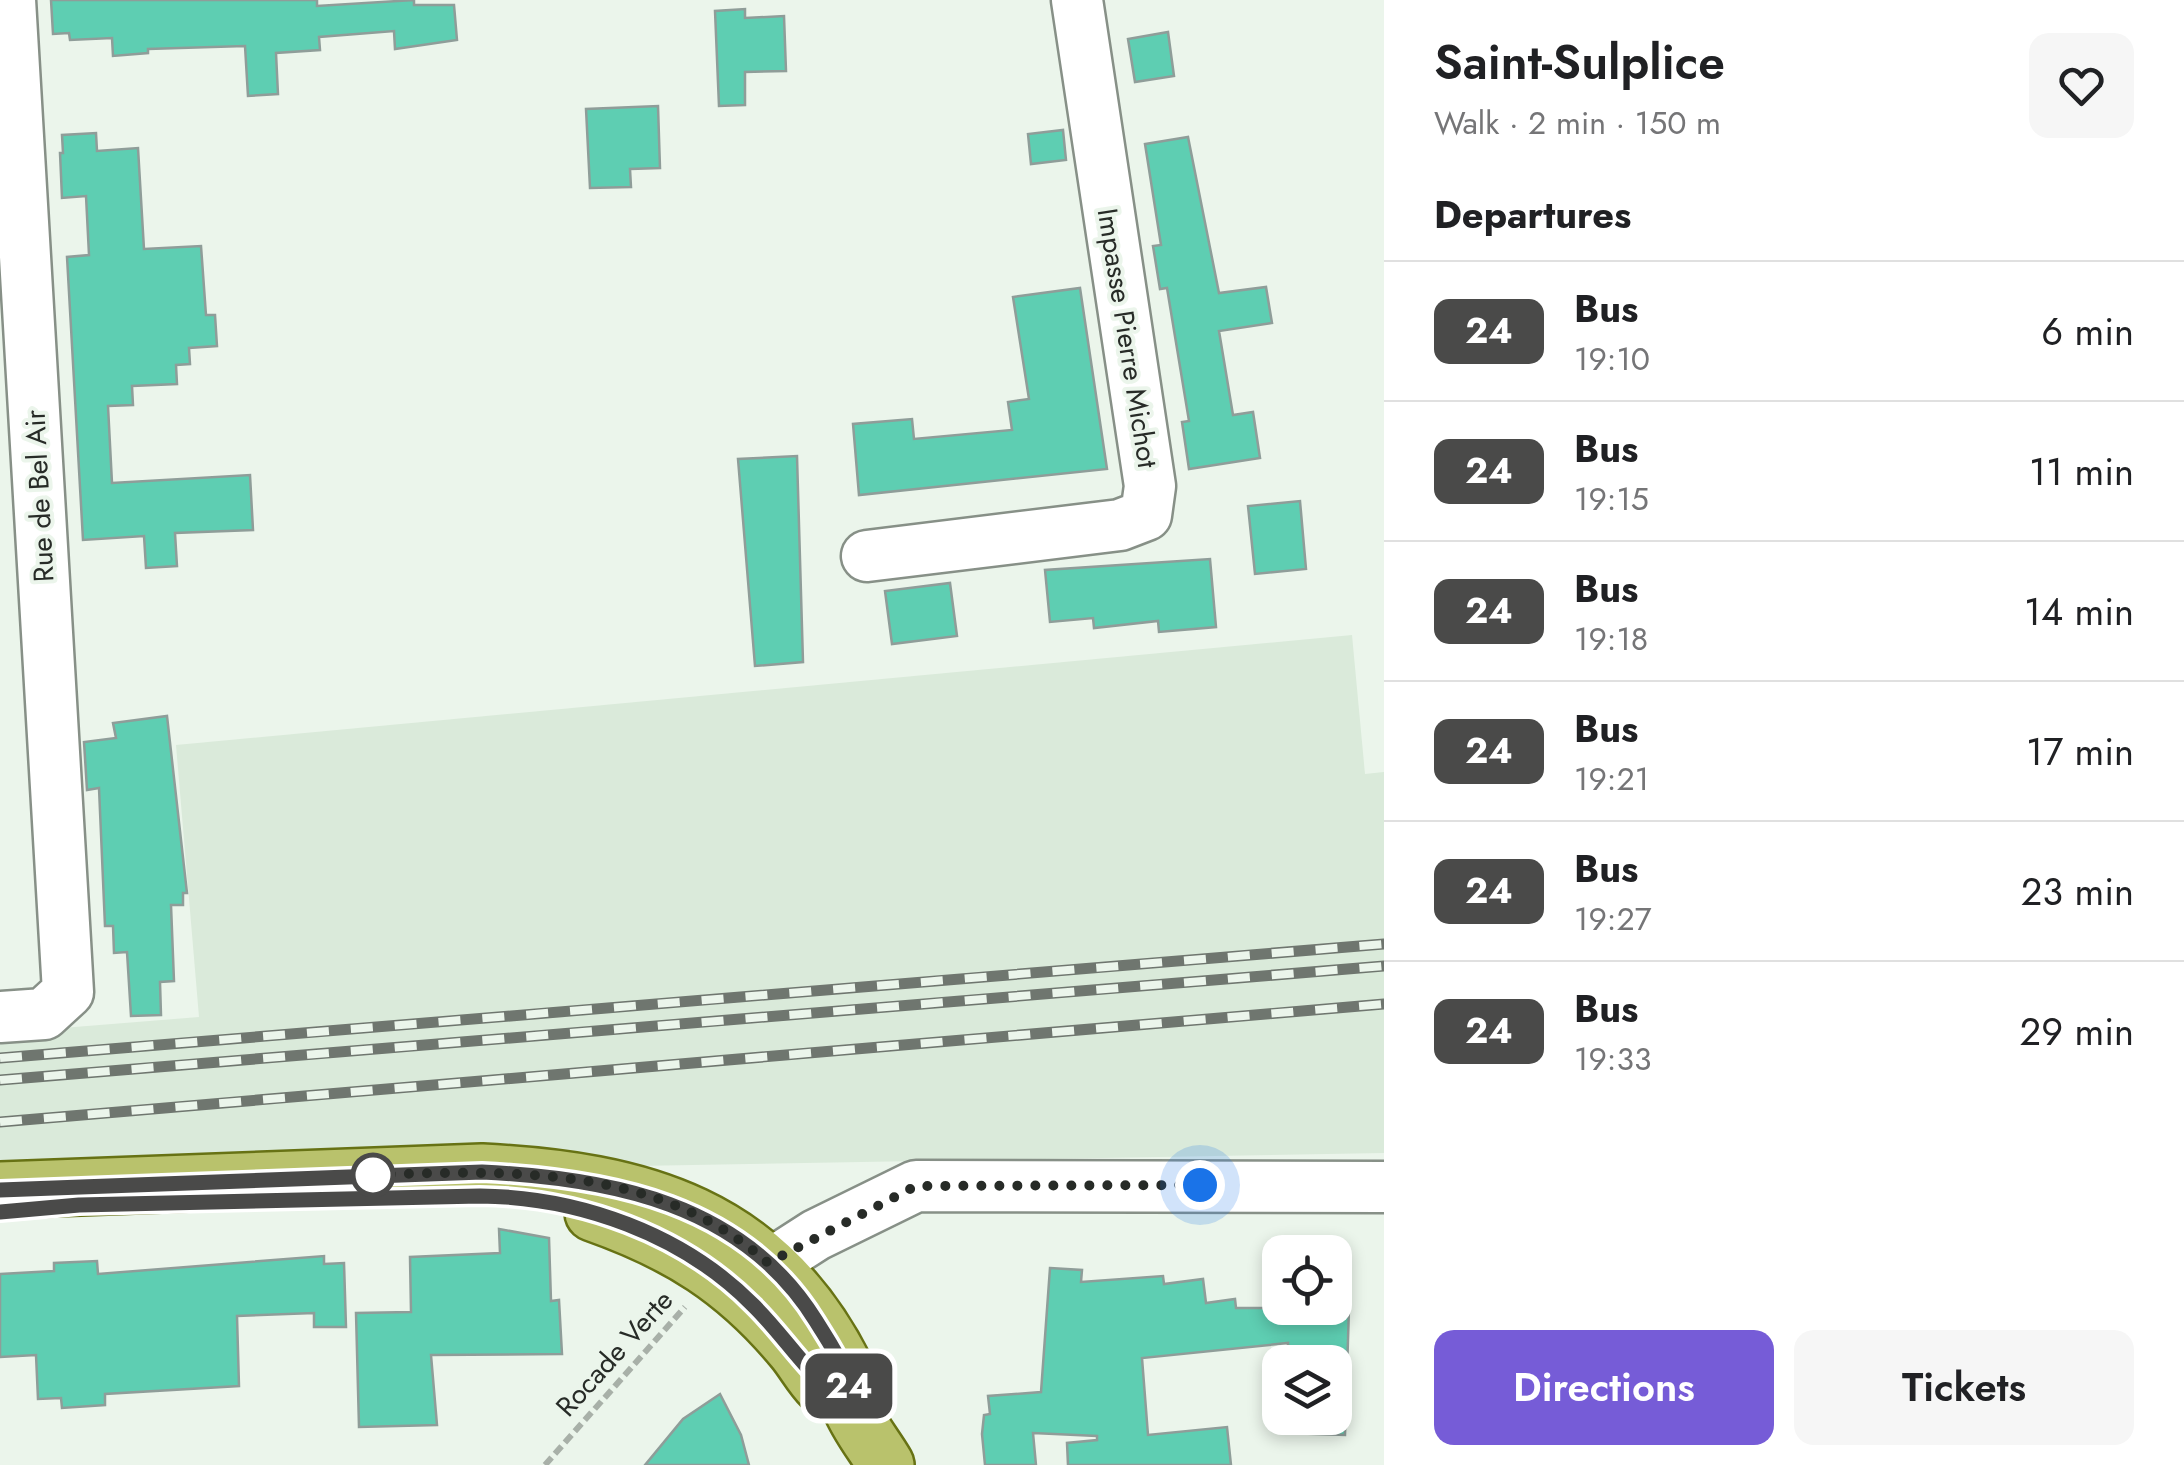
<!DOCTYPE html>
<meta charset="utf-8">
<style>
body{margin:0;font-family:Jost,sans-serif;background:#f6f6f6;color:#202124;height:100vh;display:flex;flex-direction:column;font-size:38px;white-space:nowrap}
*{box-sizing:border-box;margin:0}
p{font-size:32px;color:#757577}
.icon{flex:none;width:55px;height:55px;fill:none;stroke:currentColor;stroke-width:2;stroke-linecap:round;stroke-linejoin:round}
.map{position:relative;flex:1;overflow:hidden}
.sheet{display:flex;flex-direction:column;background:#fff;width:800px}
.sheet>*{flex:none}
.badge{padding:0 20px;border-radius:15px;font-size:35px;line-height:65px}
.tools{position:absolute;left:1262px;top:1235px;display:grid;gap:20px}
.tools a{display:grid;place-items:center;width:90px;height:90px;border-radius:20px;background:#fff;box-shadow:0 5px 15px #0003;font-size:50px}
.you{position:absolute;width:50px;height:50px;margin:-25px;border:8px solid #fff;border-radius:50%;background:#1a73e8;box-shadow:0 0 0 15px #1a73e833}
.map>.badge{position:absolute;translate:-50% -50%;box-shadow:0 0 0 5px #fff}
h2{padding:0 50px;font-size:38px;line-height:90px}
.round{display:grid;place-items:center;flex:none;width:105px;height:105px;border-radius:20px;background:#f6f6f6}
.headline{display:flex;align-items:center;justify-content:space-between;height:170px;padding:0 50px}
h1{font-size:48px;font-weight:600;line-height:75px}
.button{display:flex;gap:20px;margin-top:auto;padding:20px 50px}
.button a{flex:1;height:115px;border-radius:20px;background:#765cd7;color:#fff;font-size:40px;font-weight:600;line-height:115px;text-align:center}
.button a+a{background:#f6f6f6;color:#202124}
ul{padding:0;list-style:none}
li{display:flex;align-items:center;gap:30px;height:140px;padding:0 50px;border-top:2px solid #e0e0e0}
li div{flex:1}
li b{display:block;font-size:38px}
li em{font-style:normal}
li .badge{min-width:110px;font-weight:700;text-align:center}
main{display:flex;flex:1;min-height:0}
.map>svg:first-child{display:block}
</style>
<main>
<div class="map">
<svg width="1384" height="1465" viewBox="0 0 1384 1465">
<rect width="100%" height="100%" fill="#ebf5eb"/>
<polygon fill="#daeada" points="1352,635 1365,774 1384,772 1384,1153 0,1177 0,1033 199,1017 176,745"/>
<g fill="#5eceb2" stroke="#8f9d99" stroke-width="2.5">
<polygon points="51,0 317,0 317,6 414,0 414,5 454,5 457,40 395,49 394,31 319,37 320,50 276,53 278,94 248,96 245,46 148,49 148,53 113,56 112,38 70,40 69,33 53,34"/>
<polygon points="745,9 745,18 784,16 786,71 745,72 745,105 719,106 715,11"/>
<polygon points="1168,32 1174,76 1135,82 1128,39"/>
<polygon points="658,106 660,168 630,169 631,187 590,188 586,109"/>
<polygon points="1063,130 1066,160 1031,164 1028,134"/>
<polygon points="96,133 97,151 138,148 144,249 201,246 206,315 215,315 217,346 189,348 190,364 176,365 177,384 132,386 133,405 108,406 112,483 250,475 253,530 175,533 177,566 146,568 144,536 83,540 67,257 89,255 86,196 62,198 60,153 63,153 62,135"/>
<polygon points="1188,137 1219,293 1266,287 1272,323 1219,331 1233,415 1253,412 1260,458 1189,469 1182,422 1189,421 1167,288 1160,289 1153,246 1161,245 1145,144"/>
<polygon points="1080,288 1107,469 859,495 853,424 912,419 914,439 1012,430 1008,402 1029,399 1013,297"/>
<polygon points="797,456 803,662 755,666 738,459"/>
<polygon points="1300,501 1306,569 1255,574 1248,506"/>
<polygon points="1210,559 1216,627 1159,632 1158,621 1094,628 1093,618 1050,622 1045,570"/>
<polygon points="950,583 957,636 892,644 885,591"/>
<polygon points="167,716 187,893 183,893 183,905 171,905 174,981 160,982 161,1015 131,1016 127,952 114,953 113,926 105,926 99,788 87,790 84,742 116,738 113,723"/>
<polygon points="499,1229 549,1238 551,1301 559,1300 562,1354 431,1355 437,1425 359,1427 356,1313 411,1312 410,1257 500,1253"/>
<polygon points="324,1256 324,1264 344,1263 346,1327 314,1327 314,1313 237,1316 239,1386 105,1394 105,1405 62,1408 61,1398 38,1399 36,1355 0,1357 0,1274 54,1271 54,1263 97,1261 98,1274"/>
<polygon points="1050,1268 1082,1270 1081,1282 1163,1276 1164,1284 1203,1279 1206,1303 1235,1299 1236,1308 1349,1308 1345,1435 1286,1433 1286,1418 1335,1418 1335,1362 1288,1362 1288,1343 1142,1358 1148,1435 1227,1427 1231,1465 1068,1465 1067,1443 1097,1440 1097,1436 1033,1433 1036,1465 985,1465 982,1434 984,1415 990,1414 988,1396 1041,1392"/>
<polygon points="720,1394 741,1435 749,1465 645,1465 683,1419"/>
</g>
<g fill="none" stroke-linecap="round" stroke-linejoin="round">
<g stroke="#879087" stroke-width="55">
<g id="minor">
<polyline points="867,556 1120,525 1146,515 1150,486 1077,0"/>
<polyline points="0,1017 44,1014 68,992 10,0"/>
<polyline points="735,1287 816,1235 916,1186 1384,1187"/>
</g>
</g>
<g stroke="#677214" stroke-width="60">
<g id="major">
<path d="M0 1190 482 1172C642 1180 768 1215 845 1368 851 1379 846 1394 850 1405 858 1426 875 1446 886 1465"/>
<path d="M593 1213C678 1243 736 1279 794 1349 804 1361 811 1375 822 1386"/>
</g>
</g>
<polyline stroke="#a8b0a8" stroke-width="6" stroke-dasharray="10 5" stroke-linecap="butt" points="545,1465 685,1307"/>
<use href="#minor" stroke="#fff" stroke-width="50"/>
<use href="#major" stroke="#b9c26c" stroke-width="55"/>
<g stroke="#6f766f" stroke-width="11">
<g id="rail">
<polyline points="0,1058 1384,944"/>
<polyline points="0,1080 1384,966"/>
<polyline points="0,1122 1384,1004"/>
</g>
</g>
<use href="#rail" stroke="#ebf5eb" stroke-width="8" stroke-dasharray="22" stroke-linecap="butt"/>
</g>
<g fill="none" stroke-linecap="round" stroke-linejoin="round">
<g stroke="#fff" stroke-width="22">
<path id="line" d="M0 1190 482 1172C610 1178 743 1203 816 1321 835 1352 847 1366 850 1404 809 1379 787 1338 753 1305 683 1234 579 1197 480 1196L79 1205 0 1212"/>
</g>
<use href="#line" stroke="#4a4a49" stroke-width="15"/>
<path stroke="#272b27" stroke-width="10" stroke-dasharray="0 18" d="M373 1175C510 1170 659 1165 768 1263L916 1186 1200 1185"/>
</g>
<circle fill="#fff" stroke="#4a4a49" stroke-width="5" cx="373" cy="1175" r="20"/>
<g text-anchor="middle" stroke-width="8" stroke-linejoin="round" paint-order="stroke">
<g font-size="28" fill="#272b27" stroke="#ebf5eb">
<text transform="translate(1128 338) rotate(81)" y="10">Impasse Pierre Michot</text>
<text transform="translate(39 496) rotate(-93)" y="10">Rue de Bel Air</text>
<text transform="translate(614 1353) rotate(-48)" y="10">Rocade Verte</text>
</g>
</g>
</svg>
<div class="tools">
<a><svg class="icon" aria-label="locate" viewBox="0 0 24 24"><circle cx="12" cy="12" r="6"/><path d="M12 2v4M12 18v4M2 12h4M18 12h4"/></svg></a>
<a><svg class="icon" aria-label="layers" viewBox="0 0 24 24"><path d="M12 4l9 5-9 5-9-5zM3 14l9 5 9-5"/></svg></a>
</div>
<div class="you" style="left:1200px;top:1185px"></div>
<b class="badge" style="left:849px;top:1386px;background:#4a4a49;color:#fff">24</b>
</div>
<section class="sheet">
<div class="headline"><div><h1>Saint-Sulplice</h1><p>Walk · 2 min · 150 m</p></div><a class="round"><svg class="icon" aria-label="heart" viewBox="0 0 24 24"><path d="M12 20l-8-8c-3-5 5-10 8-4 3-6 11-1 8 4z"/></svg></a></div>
<h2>Departures</h2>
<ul>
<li><span class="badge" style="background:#4a4a49;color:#fff">24</span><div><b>Bus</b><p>19:10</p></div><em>6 min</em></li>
<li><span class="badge" style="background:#4a4a49;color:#fff">24</span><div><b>Bus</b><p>19:15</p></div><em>11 min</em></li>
<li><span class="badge" style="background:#4a4a49;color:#fff">24</span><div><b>Bus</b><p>19:18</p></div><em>14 min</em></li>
<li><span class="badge" style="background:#4a4a49;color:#fff">24</span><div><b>Bus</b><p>19:21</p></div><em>17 min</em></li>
<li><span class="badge" style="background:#4a4a49;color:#fff">24</span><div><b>Bus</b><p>19:27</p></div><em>23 min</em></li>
<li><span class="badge" style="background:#4a4a49;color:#fff">24</span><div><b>Bus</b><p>19:33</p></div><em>29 min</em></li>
</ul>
<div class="button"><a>Directions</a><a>Tickets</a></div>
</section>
</main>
